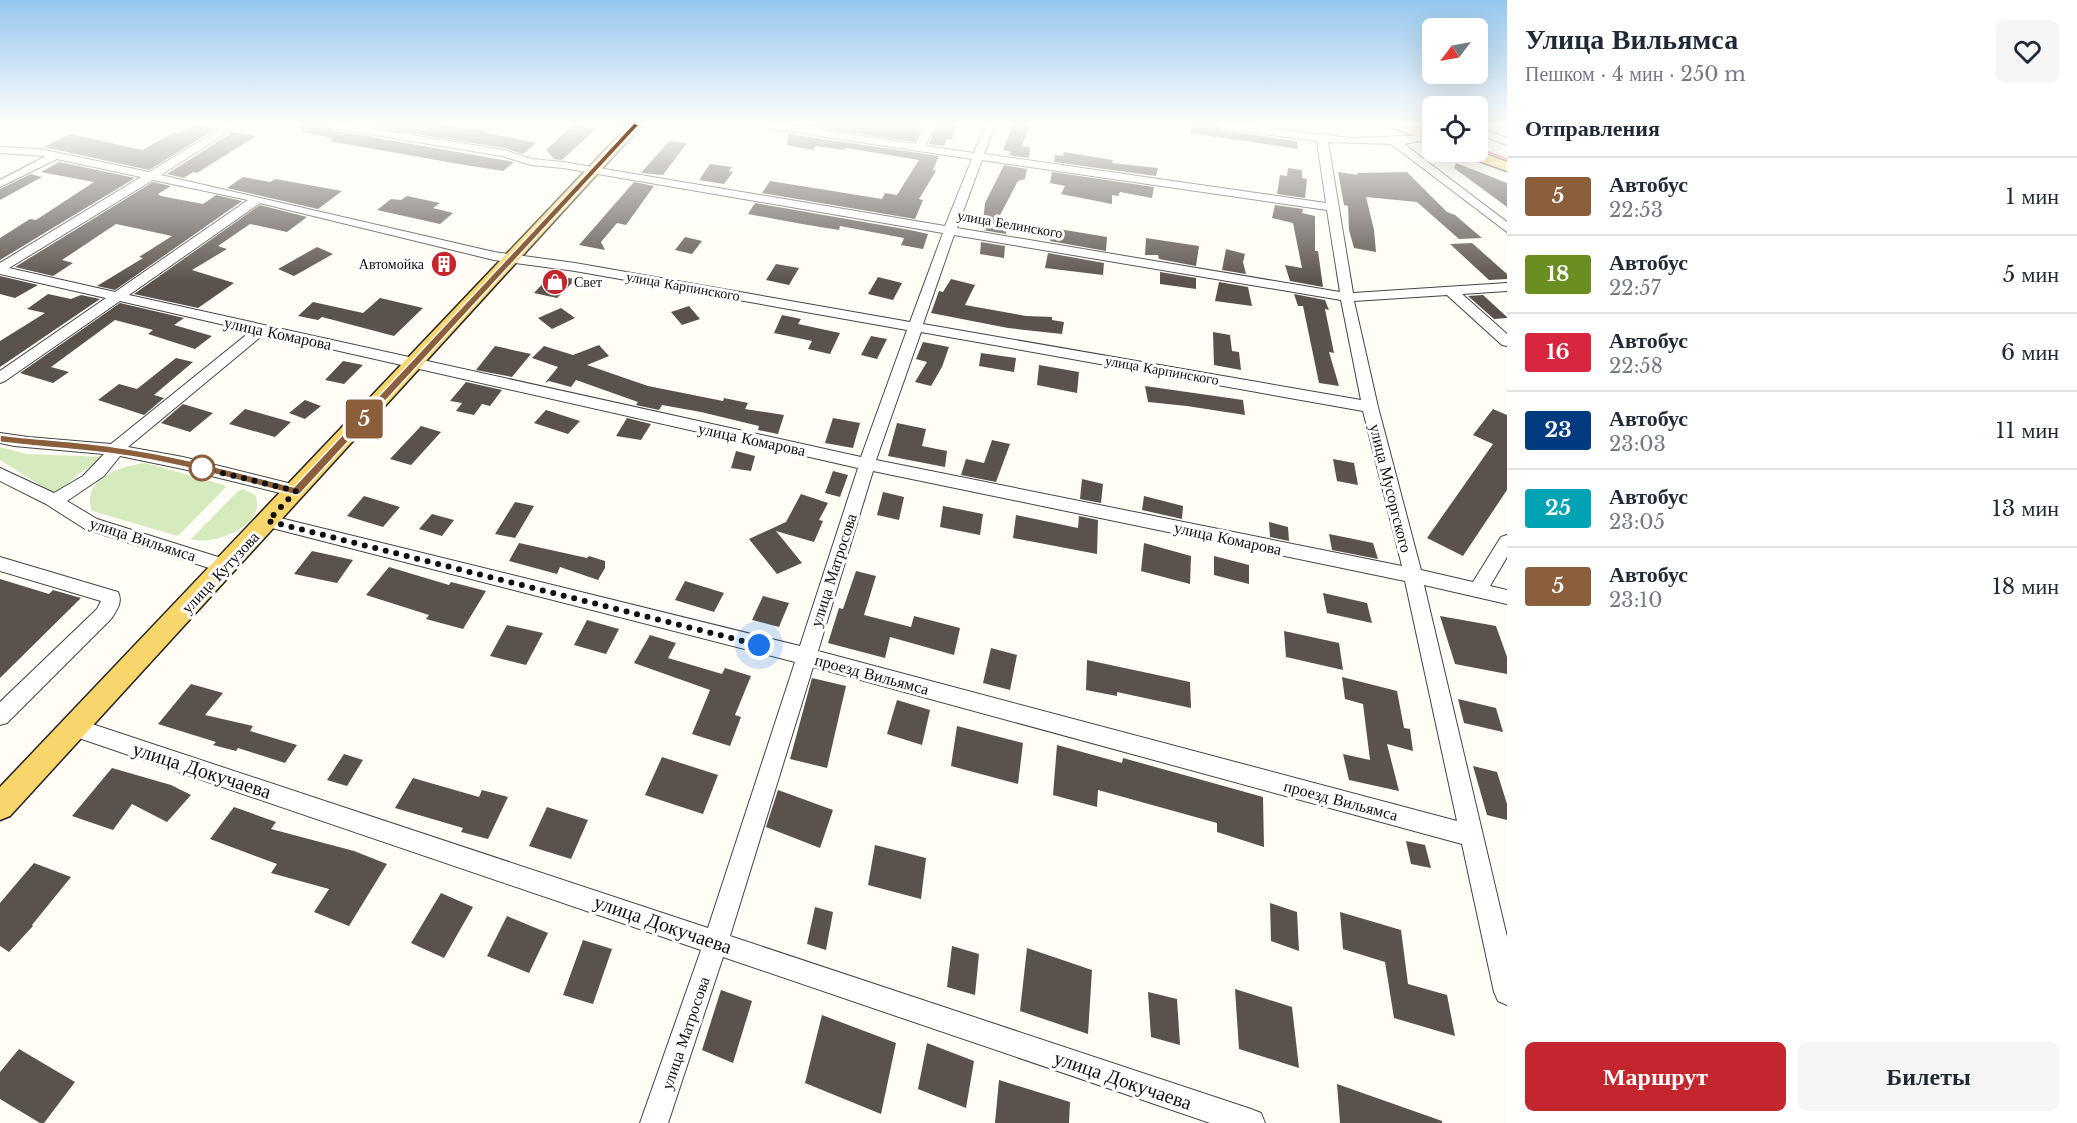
<!DOCTYPE html>
<html lang="ru">
<meta charset="utf-8">
<style>
body{margin:0;font-family:"Libre Baskerville",serif;background:#f6f6f7;color:#1f2937;height:100vh;display:flex;flex-direction:column;font-size:22px;white-space:nowrap}
*{box-sizing:border-box;margin:0}
p{font-size:20px;color:#747a83}
.icon{flex:none;width:33px;height:33px;fill:none;stroke:currentColor;stroke-width:2;stroke-linecap:round;stroke-linejoin:round}
.map{position:relative;flex:1;overflow:hidden}
.sheet{display:flex;flex-direction:column;background:#fff;width:570px}
.sheet>*{flex:none}
.badge{padding:0 12px;border-radius:4px;font-size:21px;line-height:39px}
.needle{width:39px;rotate:238deg}
.fabs{position:absolute;left:1422px;top:18px;display:grid;gap:12px}
.fabs a{display:grid;place-items:center;width:66px;height:66px;border-radius:9px;background:#fff;box-shadow:0 6px 24px #0002;font-size:30px}
.you{position:absolute;width:30px;height:30px;margin:-15px;border:4px solid #fff;border-radius:50%;background:#1a73e8;box-shadow:0 0 0 9px #1a73e833}
.map>.badge{position:absolute;translate:-50% -50%;box-shadow:0 0 0 3px #fff}
h2{padding:0 18px;font-size:22px;line-height:54px}
.round{display:grid;place-items:center;flex:none;width:63px;height:63px;border-radius:9px;background:#f6f6f7}
.headline{display:flex;align-items:center;justify-content:space-between;height:102px;padding:0 18px}
h1{font-size:28px;font-weight:800;line-height:45px}
.action{display:flex;gap:12px;margin-top:auto;padding:12px 18px}
.action a{flex:1;height:69px;border-radius:9px;background:#c4262e;color:#fff;font-size:24px;font-weight:800;line-height:69px;text-align:center}
.action a+a{background:#f6f6f7;color:#1f2937}
ul{padding:0;list-style:none}
li{display:flex;align-items:center;gap:18px;height:78px;padding:0 18px;border-top:2px solid #e0e1e3}
li div{flex:1}
li b{display:block;font-size:22px}
li em{font-style:normal}
li .badge{min-width:66px;font-weight:700;text-align:center}
main{display:flex;flex:1;min-height:0}
.map>svg:first-child{display:block}
</style>
<main>
<div class="map">
<svg width="1507" height="1123" viewBox="0 0 1507 1123">
<rect width="100%" height="100%" fill="#fffdf5"/>
<g fill="#d5ebbd">
<path d="M0 447 26 454 108 457C87 467 71 477 57 496L0 460Z"/>
<path d="M145 463 224 485 226 487 178 536 92 511C80 480 119 466 145 463Z"/>
<path d="M243 489 255 495C269 524 213 547 191 539L238 491Z"/>
</g>
<g fill="#5a524d">
<polygon points="196,125 217,128 149,170 44,147 70,134 142,150 175,132 180,133"/>
<polygon points="302,125 325,125 332,130 514,162 503,171 459,164 329,141 333,138 302,132"/>
<polygon points="361,125 444,125 488,131 487,133 536,143 523,154 504,148"/>
<polygon points="573,125 597,128 562,160 554,159 546,150"/>
<polygon points="798,125 922,125 915,142"/>
<polygon points="936,125 956,125 952,140 947,139 944,146 929,144"/>
<polygon points="1013,125 1029,125 1022,146 1030,147 1029,158 1009,155 1011,152 1003,150"/>
<polygon points="1192,125 1214,125 1221,130 1297,141 1298,149 1191,133"/>
<polygon points="233,132 256,136 197,173 193,172 184,178 167,174"/>
<polygon points="788,134 939,156 933,170 936,171 919,199 923,200 915,219 762,193 770,181 882,199 885,193 897,195 919,160 846,148 845,150 816,146 813,150 792,146 787,145"/>
<polygon points="669,141 687,143 663,175 641,173"/>
<polygon points="1064,152 1113,160 1112,163 1158,168 1156,176 1054,162 1055,155 1063,156"/>
<polygon points="59,162 135,178 0,260 0,238 30,219 36,220 94,182 41,172"/>
<polygon points="1456,163 1507,183 1507,207 1454,168"/>
<polygon points="710,164 732,167 729,171 733,172 724,184 699,180"/>
<polygon points="1004,165 1027,169 1025,179 1018,181 998,219 1007,220 1006,234 982,230 985,203"/>
<polygon points="1288,168 1302,170 1302,178 1307,179 1305,198 1277,194 1280,175 1287,176"/>
<polygon points="1052,172 1154,187 1152,198 1120,192 1118,196 1112,195 1112,204 1061,194 1065,186 1050,183"/>
<polygon points="1338,172 1358,175 1356,173 1407,172 1447,212 1455,215 1482,238 1459,239 1417,202 1366,197 1374,230 1376,252 1354,248 1349,230 1348,206 1344,205"/>
<polygon points="31,174 42,177 0,200 0,189"/>
<polygon points="243,177 270,182 275,179 342,191 318,209 227,188"/>
<polygon points="153,182 171,186 158,194 161,196 203,204 216,195 242,201 115,290 97,286 143,258 139,257 172,236 116,224 62,260 73,263 53,276 15,267"/>
<polygon points="634,182 654,186 626,225 617,223 601,242 605,250 579,245"/>
<polygon points="407,196 440,203 433,208 453,213 440,224 377,210 391,199 401,200"/>
<polygon points="755,203 910,230 928,234 923,249 901,245 904,238 840,226 839,230 802,224 748,214"/>
<polygon points="260,205 307,217 287,232 250,224 218,246 227,249 192,270 234,283 198,308 134,294"/>
<polygon points="1275,205 1303,209 1302,213 1315,216 1315,251 1318,251 1323,287 1290,281 1285,265 1302,268 1293,223 1272,218"/>
<polygon points="1053,228 1107,237 1106,251 1050,241"/>
<polygon points="685,237 702,241 692,254 675,250"/>
<polygon points="1146,238 1199,246 1196,266 1159,259 1158,255 1145,255"/>
<polygon points="981,242 1005,246 1004,258 980,254"/>
<polygon points="1472,243 1507,274 1507,279 1489,280 1450,244"/>
<polygon points="317,247 333,254 294,276 278,269"/>
<polygon points="1226,249 1245,254 1243,262 1246,274 1222,270"/>
<polygon points="1048,253 1104,263 1103,275 1045,268"/>
<polygon points="776,264 799,268 789,285 766,280"/>
<polygon points="1160,272 1196,278 1196,289 1160,284"/>
<polygon points="0,276 38,285 15,298 0,294"/>
<polygon points="550,276 576,279 557,298 534,293"/>
<polygon points="878,277 902,283 893,300 868,294"/>
<polygon points="951,279 975,285 965,305 1026,316 1052,317 1052,320 1064,322 1062,334 1008,328 931,313 939,291 943,292"/>
<polygon points="1219,282 1248,287 1252,306 1215,301"/>
<polygon points="48,294 71,299 81,295 100,299 0,367 0,341 45,313 27,309"/>
<polygon points="1294,294 1325,300 1329,310 1325,309 1334,353 1329,352 1339,386 1319,383 1303,306 1298,306"/>
<polygon points="1483,295 1507,317 1507,318 1494,319 1468,296"/>
<polygon points="380,298 423,308 394,336 322,317 318,320 298,316 313,302 363,313"/>
<polygon points="120,303 184,318 174,325 212,336 195,349 148,334 153,330 115,320 51,367 69,372 53,383 20,373"/>
<polygon points="689,306 700,319 682,325 671,312"/>
<polygon points="561,308 575,318 552,329 538,318"/>
<polygon points="782,315 801,319 798,324 840,333 830,354 808,349 812,341 774,333"/>
<polygon points="1213,332 1230,335 1232,351 1239,352 1241,370 1214,365"/>
<polygon points="871,336 887,339 877,359 861,355"/>
<polygon points="923,342 949,347 942,367 931,386 915,382 927,362 916,359"/>
<polygon points="599,345 609,356 587,365 648,386 723,401 724,398 748,403 745,409 784,415 778,434 758,430 759,426 701,412 662,405 659,410 636,405 638,402 576,380 571,387 549,381 545,383 558,367 532,358 544,346 573,355"/>
<polygon points="495,346 531,354 512,377 476,370"/>
<polygon points="981,353 1016,358 1014,372 979,366"/>
<polygon points="176,358 193,362 154,395 164,398 144,415 98,400 119,384 137,389"/>
<polygon points="343,361 363,365 344,384 325,380"/>
<polygon points="1039,365 1079,372 1077,393 1037,385"/>
<polygon points="466,382 502,390 490,406 482,404 474,415 456,411 462,403 450,401"/>
<polygon points="1145,386 1243,400 1245,415 1187,406 1148,402"/>
<polygon points="305,400 321,406 305,419 289,413"/>
<polygon points="183,404 213,413 190,432 161,423"/>
<polygon points="245,409 291,422 275,437 229,424"/>
<polygon points="1493,409 1507,415 1507,490 1463,556 1427,538 1493,444 1473,435"/>
<polygon points="546,410 580,421 568,434 534,423"/>
<polygon points="627,418 651,424 641,440 616,436"/>
<polygon points="833,418 860,423 853,448 825,443"/>
<polygon points="897,423 926,429 922,446 947,451 945,467 888,456"/>
<polygon points="421,426 441,432 411,465 390,459"/>
<polygon points="992,440 1010,444 996,482 961,475 966,459 984,463"/>
<polygon points="736,451 755,456 751,471 731,468"/>
<polygon points="1333,459 1354,463 1358,485 1337,481"/>
<polygon points="833,471 848,475 840,497 825,493"/>
<polygon points="1082,479 1103,484 1101,503 1080,499"/>
<polygon points="883,492 904,497 899,520 877,515"/>
<polygon points="801,494 828,503 819,520 823,521 814,542 776,531 802,563 777,574 749,539 786,522"/>
<polygon points="364,496 400,507 383,527 347,516"/>
<polygon points="1144,496 1183,506 1182,519 1142,510"/>
<polygon points="515,502 534,506 515,538 495,534"/>
<polygon points="943,506 983,514 980,535 940,527"/>
<polygon points="432,514 454,520 442,536 419,529"/>
<polygon points="1016,515 1078,528 1079,516 1098,520 1097,554 1013,538"/>
<polygon points="1269,522 1288,527 1289,541 1270,537"/>
<polygon points="1329,534 1373,543 1378,559 1332,550"/>
<polygon points="519,543 587,558 589,556 605,561 605,568 598,580 560,567 557,574 509,561"/>
<polygon points="1144,543 1191,556 1190,584 1141,571"/>
<polygon points="312,551 353,560 337,583 294,574"/>
<polygon points="1214,556 1249,565 1249,584 1214,575"/>
<polygon points="389,567 449,585 451,582 486,591 463,629 426,619 429,615 366,595"/>
<polygon points="856,571 876,576 864,615 911,627 914,616 960,628 954,655 890,637 885,658 828,643 839,608 843,609"/>
<polygon points="0,579 49,594 53,590 81,598 0,678"/>
<polygon points="685,581 724,593 714,612 675,600"/>
<polygon points="1323,593 1367,603 1372,623 1327,613"/>
<polygon points="763,596 789,603 779,627 752,620"/>
<polygon points="1440,616 1496,626 1507,657 1507,674 1455,664"/>
<polygon points="587,620 619,629 606,654 574,645"/>
<polygon points="507,625 543,633 526,665 490,656"/>
<polygon points="1284,631 1339,643 1343,670 1286,657"/>
<polygon points="650,635 676,643 668,658 722,674 725,668 751,676 735,715 741,717 730,746 692,734 710,690 634,663"/>
<polygon points="991,648 1017,655 1010,690 983,683"/>
<polygon points="1087,660 1190,682 1191,708 1117,692 1117,696 1086,690"/>
<polygon points="1342,677 1397,691 1404,728 1410,729 1413,751 1387,744 1399,791 1349,780 1343,754 1370,760 1363,704 1345,699"/>
<polygon points="812,678 846,686 827,768 790,759"/>
<polygon points="191,684 223,693 205,715 253,726 250,731 297,745 285,763 238,748 236,751 213,745 216,742 158,724"/>
<polygon points="1458,699 1496,708 1503,732 1464,723"/>
<polygon points="897,700 930,710 922,745 887,734"/>
<polygon points="957,726 1023,743 1018,784 951,766"/>
<polygon points="1057,745 1122,763 1123,758 1263,797 1264,847 1217,832 1217,823 1098,790 1097,807 1053,795"/>
<polygon points="344,754 363,760 347,786 327,780"/>
<polygon points="662,757 718,775 703,814 645,795"/>
<polygon points="1473,766 1497,772 1507,804 1507,820 1487,815"/>
<polygon points="112,768 171,785 191,795 167,822 132,804 113,830 72,816"/>
<polygon points="413,778 479,797 482,790 508,797 488,839 461,832 463,828 395,808"/>
<polygon points="778,790 833,810 820,848 766,827"/>
<polygon points="234,807 276,822 271,829 354,851 387,864 349,926 314,912 329,889 271,873 277,864 210,839"/>
<polygon points="547,807 588,820 571,859 529,846"/>
<polygon points="1406,841 1425,845 1431,868 1411,864"/>
<polygon points="875,845 926,858 921,899 868,885"/>
<polygon points="34,863 71,877 32,925 33,926 9,952 0,946 0,903"/>
<polygon points="441,893 473,907 444,958 411,943"/>
<polygon points="1270,903 1297,912 1299,951 1271,941"/>
<polygon points="815,907 833,912 826,950 807,944"/>
<polygon points="1340,912 1401,930 1408,984 1447,995 1455,1036 1394,1018 1385,962 1343,949"/>
<polygon points="507,916 548,933 529,973 487,956"/>
<polygon points="583,940 612,949 593,1004 563,995"/>
<polygon points="952,946 979,954 975,995 947,987"/>
<polygon points="1027,948 1092,970 1088,1034 1020,1011"/>
<polygon points="1235,989 1292,1007 1299,1068 1239,1049"/>
<polygon points="721,990 752,1001 733,1063 702,1050"/>
<polygon points="1148,992 1177,999 1180,1045 1151,1037"/>
<polygon points="822,1015 896,1043 881,1114 805,1083"/>
<polygon points="927,1043 974,1061 966,1108 918,1089"/>
<polygon points="19,1049 75,1082 44,1123 40,1123 0,1099 0,1072"/>
<polygon points="999,1080 1070,1102 1069,1123 995,1123"/>
<polygon points="1337,1084 1442,1121 1442,1123 1340,1123"/>
</g>
<g fill="none" stroke-linecap="round" stroke-linejoin="round">
<g stroke="#444" stroke-width="2">
<g id="minor">
<path d="M227 125H239L161 175 494 252 575 263 910 322 943 233 563 168 531 165 502 156 332 128 327 125H349L504 150 532 159 563 162 945 226 972 159 766 128 761 125H785L916 144 924 125H934L926 146 974 153 985 125H995L984 154 1326 203 1317 141 1221 128 1216 125H1242L1351 138 1432 135V139L1404 144 1507 222V232L1391 144 1328 142 1353 293 1507 283V291L1462 294 1507 334V346L1502 345 1447 295 1354 301 1378 407 1421 570 1473 582 1501 537 1507 535V557L1490 586 1507 590V604L1424 585 1507 937V1005L1498 1001 1494 992 1462 844 813 667 730 936 1251 1109 1261 1113 1265 1123H1210L723 957 668 1123H640L701 950 67 734 64 727 67 720 74 718 708 928 795 662 268 527 262 526 259 521 262 516 268 515 800 646 858 468 264 334 128 447 183 457 296 485 302 487 304 491 302 495 296 497 183 469 120 456 104 476 67 501 97 519 231 561 234 566 231 571 225 573 85 529 46 504 0 481V468L54 493 83 476 104 454 14 446 0 443V433L28 437 111 444 251 331 120 301 5 381 0 383V371L106 298 0 274V263L141 177 57 159 0 187V180L46 156 0 153V147L40 149 149 172ZM982 160 1327 210 1340 292 957 228ZM153 180 248 200 115 292 9 268ZM260 203 494 260 575 271 907 330 861 457 129 295ZM954 235 1341 300 1361 400 923 324ZM921 332 1363 411 1402 566 876 460ZM873 471 1405 581 1457 821 818 651Z"/>
<polygon points="1478,128 1507,138 1507,145 1478,134"/>
<path d="M0 557 111 590 118 592C123 602 117 610 111 619L7 723 0 725V702L97 609 101 601 0 571Z"/>
</g>
</g>
<g stroke="#222" stroke-width="3">
<g id="major">
<polygon points="629,125 642,125 10,816 0,820 0,787"/>
<polygon points="1393,125 1410,125 1432,134 1432,142 1394,128"/>
<polygon points="1478,151 1507,162 1507,171 1462,155 1460,152"/>
</g>
</g>
<use href="#minor" fill="#fff" fill-rule="evenodd"/>
<use href="#major" fill="#f9d66b" fill-rule="evenodd"/>
<g stroke="#c4262e" stroke-width="1.5">
<polyline points="1419,125 1432,130"/>
<polyline points="1478,148 1507,159"/>
</g>
</g>
<linearGradient id="sky" x2="0" y2="1"><stop stop-color="#95c6ee"/><stop offset="0.44" stop-color="#fffefa"/><stop offset="1" stop-color="#fffefa" stop-opacity="0"/></linearGradient>
<rect width="1507" height="282" fill="url(#sky)"/>
<path fill="#8b5e3c" stroke="#fff" stroke-width="1.5" d="M634 123 639 125 300 494 296 495C236 480 175 462 114 454 76 449 38 447 0 442V435C38 440 76 441 114 447 175 455 235 472 294 487Z"/>
<g fill="none" stroke-linecap="round" stroke-linejoin="round">
<polyline stroke="#111" stroke-width="6" stroke-dasharray="0 10.8" points="202,468 296,491 268,521 759,645"/>
</g>
<defs>
<g id="building-disc" transform="scale(1.35)"><circle r="9.5" fill="#c4262e" stroke="#fff"/><path d="M-4-6H4V6H1V3H-1V6H-4ZM-2.5-4.3h1.7v1.8h-1.7ZM.8-4.3h1.7v1.8H.8ZM-2.5-1h1.7V.8h-1.7ZM.8-1h1.7V.8H.8Z" fill="#fff"/></g>
<g id="shop-disc" transform="scale(1.35)"><circle r="9.5" fill="#c4262e" stroke="#fff"/><path d="M-5-2.5h2.3a2.7 3.5 0 0 1 5.4 0H5L5.5 6h-11ZM-1.5-2.5h3a1.5 2.3 0 0 0-3 0Z" fill="#fff"/></g>
</defs>
<g fill-rule="evenodd">
<use href="#building-disc" x="444" y="264"/>
<use href="#shop-disc" x="555" y="282"/>
</g>
<circle fill="#fff" stroke="#8b5e3c" stroke-width="3" cx="202" cy="468" r="12"/>
<g text-anchor="middle" stroke-width="6" stroke-linejoin="round" paint-order="stroke">
<g font-size="14" fill="#111" stroke="#fff">
<text transform="translate(1010 224) rotate(10)" y="5">улица Белинского</text>
<text transform="translate(683 286) rotate(10)" y="5">улица Карпинского</text>
<text transform="translate(1162 370) rotate(10)" y="5">улица Карпинского</text>
</g>
<g font-size="14" fill="#111" stroke="#fff" text-anchor="end">
<text x="424" y="269">Автомойка</text>
<text x="574" y="287" text-anchor="start">Свет</text>
</g>
<g font-size="16" fill="#111" stroke="#fff">
<text transform="translate(278 333) rotate(12)" y="6">улица Комарова</text>
<text transform="translate(752 439) rotate(12)" y="6">улица Комарова</text>
<text transform="translate(1391 488) rotate(76)" y="6">улица Мусоргского</text>
<text transform="translate(1228 538) rotate(12)" y="6">улица Комарова</text>
<text transform="translate(143 539) rotate(18)" y="6">улица Вильямса</text>
<text transform="translate(833 570) rotate(-72)" y="6">улица Матросова</text>
<text transform="translate(220 572) rotate(-47)" y="6">улица Кутузова</text>
<text transform="translate(872 674) rotate(15)" y="6">проезд Вильямса</text>
<text transform="translate(1341 800) rotate(15)" y="6">проезд Вильямса</text>
<text transform="translate(685 1033) rotate(-71)" y="6">улица Матросова</text>
</g>
<g font-size="20" fill="#111" stroke="#fff">
<text transform="translate(202 770) rotate(18)" y="7">улица Докучаева</text>
<text transform="translate(663 924) rotate(19)" y="7">улица Докучаева</text>
<text transform="translate(1123 1080) rotate(19)" y="7">улица Докучаева</text>
</g>
</g>
</svg>
<div class="fabs">
<a><svg class="needle" viewBox="-14 -14 28 28"><path d="M0-13l5 13h-10z" fill="#e53935"/><path d="M0 13l5-13h-10z" fill="#747a83"/></svg></a>
<a><svg class="icon" aria-label="locate" viewBox="0 0 24 24"><circle cx="12" cy="12" r="6"/><path d="M12 2v4M12 18v4M2 12h4M18 12h4"/></svg></a>
</div>
<div class="you" style="left:759px;top:645px"></div>
<b class="badge" style="left:364px;top:419px;background:#8b5e3c;color:#fff">5</b>
</div>
<section class="sheet">
<div class="headline"><div><h1>Улица Вильямса</h1><p>Пешком · 4 мин · 250 m</p></div><a class="round"><svg class="icon" aria-label="heart" viewBox="0 0 24 24"><path d="M12 20l-8-8c-3-5 5-10 8-4 3-6 11-1 8 4z"/></svg></a></div>
<h2>Отправления</h2>
<ul>
<li><span class="badge" style="background:#8b5e3c;color:#fff">5</span><div><b>Автобус</b><p>22:53</p></div><em>1 мин</em></li>
<li><span class="badge" style="background:#6b8e23;color:#fff">18</span><div><b>Автобус</b><p>22:57</p></div><em>5 мин</em></li>
<li><span class="badge" style="background:#d7263d;color:#fff">16</span><div><b>Автобус</b><p>22:58</p></div><em>6 мин</em></li>
<li><span class="badge" style="background:#003b80;color:#fff">23</span><div><b>Автобус</b><p>23:03</p></div><em>11 мин</em></li>
<li><span class="badge" style="background:#00a3b4;color:#fff">25</span><div><b>Автобус</b><p>23:05</p></div><em>13 мин</em></li>
<li><span class="badge" style="background:#8b5e3c;color:#fff">5</span><div><b>Автобус</b><p>23:10</p></div><em>18 мин</em></li>
</ul>
<div class="action"><a>Маршрут</a><a>Билеты</a></div>
</section>
</main>
